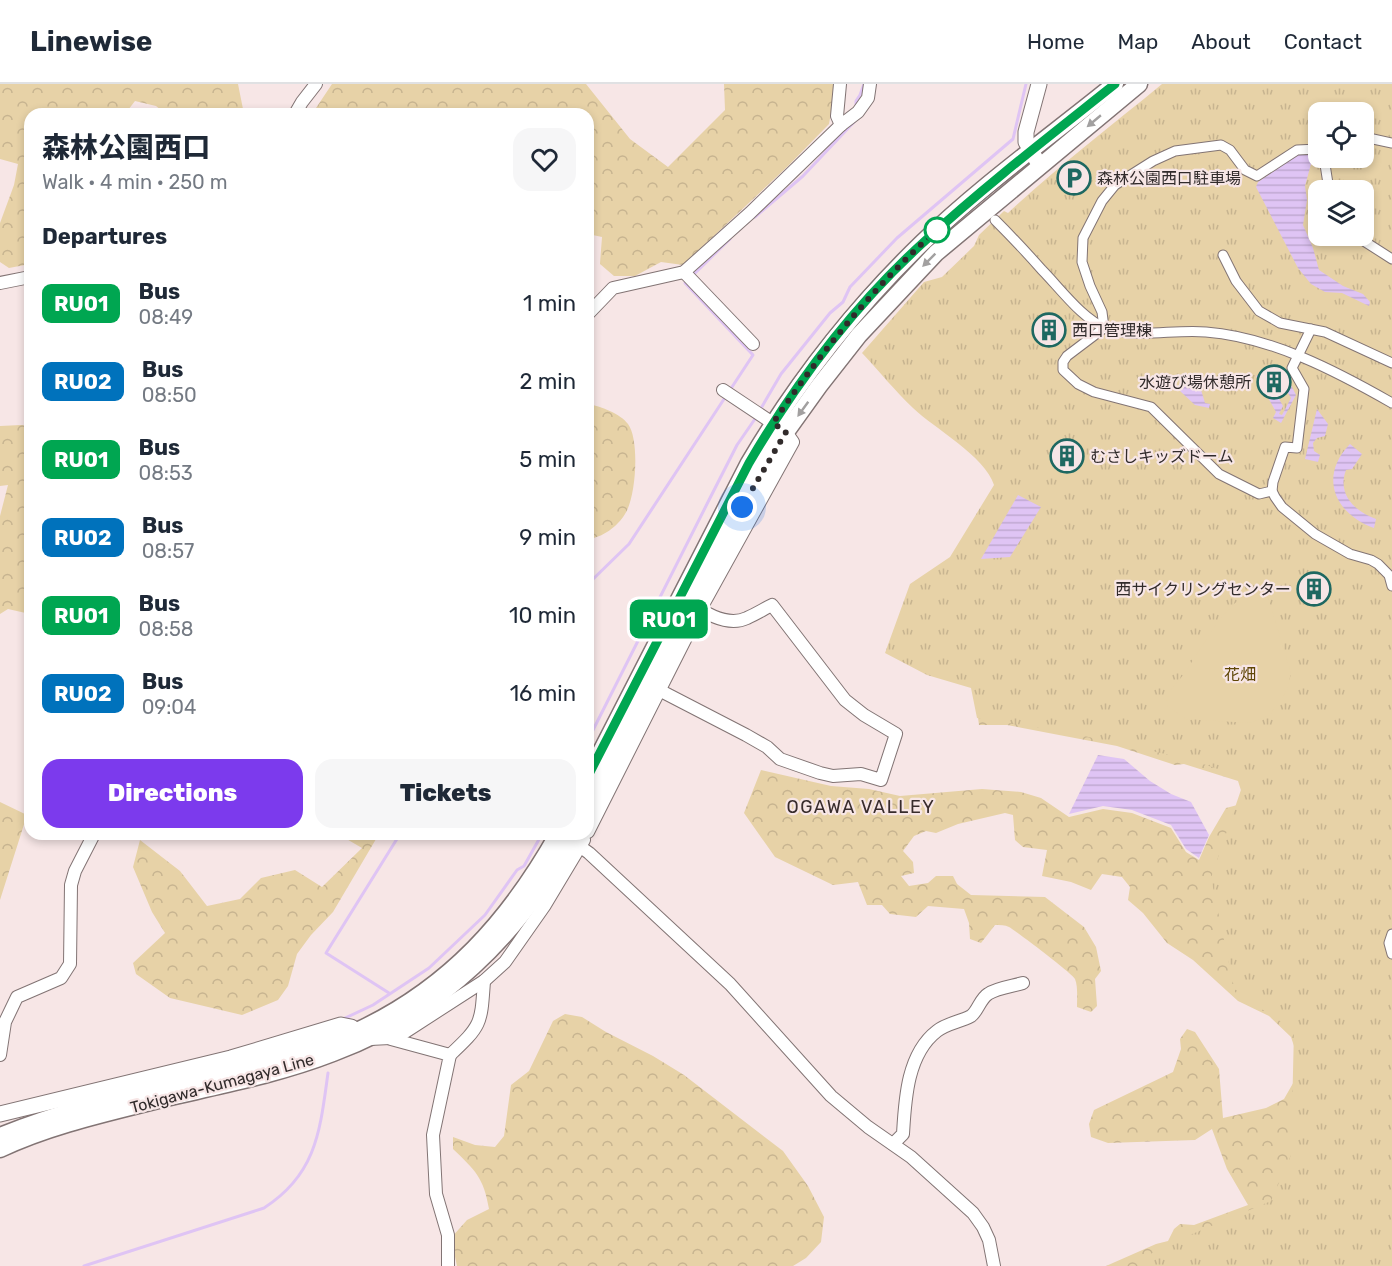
<!DOCTYPE html>
<meta charset="utf-8">
<style>
body{margin:0;font-family:Rubik,"Noto Sans JP",sans-serif;background:#f6f6f7;color:#1f2937;height:100vh;display:flex;flex-direction:column;font-size:22px;white-space:nowrap}
*{box-sizing:border-box;margin:0}
p{font-size:20px;color:#747a83}
.icon{flex:none;width:33px;height:33px;fill:none;stroke:currentColor;stroke-width:2;stroke-linecap:round;stroke-linejoin:round}
.map{position:relative;flex:1;overflow:hidden}
.side{position:absolute;left:24px;top:24px;width:570px;height:732px;display:flex;flex-direction:column;background:#fff;border-radius:18px;box-shadow:0 3px 9px #0003}
.side>*{flex:none}
.badge{padding:0 12px;border-radius:9px;font-size:21px;line-height:39px}
.buttons{position:absolute;left:1308px;top:18px;display:grid;gap:12px}
.buttons a{display:grid;place-items:center;width:66px;height:66px;border-radius:12px;background:#fff;box-shadow:0 3px 9px #0003;font-size:30px}
.you{position:absolute;width:30px;height:30px;margin:-15px;border:4px solid #fff;border-radius:50%;background:#1a73e8;box-shadow:0 0 0 9px #1a73e833}
.map>.badge{position:absolute;translate:-50% -50%;box-shadow:0 0 0 3px #fff}
h2{padding:0 18px;font-size:22px;line-height:54px}
.round{display:grid;place-items:center;flex:none;width:63px;height:63px;border-radius:18px;background:#f6f6f7}
.headline{display:flex;align-items:center;justify-content:space-between;height:102px;padding:0 18px}
h1{font-size:28px;font-weight:800;line-height:45px}
.button{display:flex;gap:12px;margin-top:auto;padding:12px 18px}
.button a{flex:1;height:69px;border-radius:18px;background:#7c3aed;color:#fff;font-size:24px;font-weight:800;line-height:69px;text-align:center}
.button a+a{background:#f6f6f7;color:#1f2937}
ul{padding:0;list-style:none}
li{display:flex;align-items:center;gap:18px;height:78px;padding:0 18px}
li div{flex:1}
li b{display:block;font-size:22px}
li em{font-style:normal}
li .badge{min-width:66px;font-weight:700;text-align:center}
header{display:flex;align-items:center;gap:36px;box-sizing:border-box;height:84px;padding:0 30px;background:#fff;border-bottom:2px solid #e0e1e3}
header strong{font-size:28px}
nav{display:flex;gap:33px;margin-inline-start:auto;font-size:21px}
.map>svg:first-child{display:block}
</style>
<header>
<strong>Linewise</strong>
<nav><a>Home</a><a>Map</a><a>About</a><a>Contact</a></nav>
</header>
<div class="map">
<svg width="1392" height="1182" viewBox="0 0 1392 1182">
<defs>
<pattern id="forest-crowns" width="20" height="18" patternUnits="userSpaceOnUse" patternTransform="scale(1.5)"><rect width="20" height="18" fill="#e7d2a7"/><path d="M2 6a3 3 0 1 1 6 0M12 15a3 3 0 1 1 6 0" fill="none" stroke="#c7b490"/></pattern>
<pattern id="park-tufts" width="24" height="20" patternUnits="userSpaceOnUse" patternTransform="scale(1.5)"><rect width="24" height="20" fill="#e7d2a7"/><path d="M3 7l-1-3M5 7V3M7 7l1-3M15 17l-1-3M17 17v-4M19 17l1-3" fill="none" stroke="#c7b490"/></pattern>
<pattern id="water-rules" width="6" height="5" patternUnits="userSpaceOnUse" patternTransform="scale(1.5)"><rect width="6" height="5" fill="#dfc4f4"/><path d="M0 2.5h6" fill="none" stroke="#c0a9d1"/></pattern>
</defs>
<rect width="100%" height="100%" fill="#f7e6e6"/>
<g fill="url(#forest-crowns)">
<polygon points="0,0 238,0 244,30 166,30 156,22 135,17 125,30 30,30 30,180 9,184 0,178 0,139 14,101 18,80 0,75"/>
<polygon points="332,0 586,0 630,55 668,83 725,26 724,0 836,0 829,40 788,82 683,181 661,178 635,192 614,192 600,180 602,153 588,150 588,30 312,30"/>
<path d="M588 320C600 322 621 330 628 340 640 356 636 414 625 430 618 442 602 454 588 455Z"/>
<polygon points="21,341 30,342 30,530 8,525 0,530 0,432 8,401 0,402 0,342"/>
<path d="M974 605 1276 643 1392 1182H1106L1156 1160 1168 1157 1174 1145 1180 1140 1194 1141 1248 1121 1227 1085 1212 1045 1195 1056 1108 1059 1091 1053 1089 1040 1094 1026 1173 988 1181 965 1180 955 1187 945 1195 948 1219 985 1223 1034 1266 1024 1284 1015 1296 994V968L1291 953 1269 932 1238 917 1193 876 1167 859 1143 829 1128 816 1130 803 1122 793 1102 790 1091 806 1071 798 1042 792 1047 766 1023 763 1015 756 1013 731 1005 729 958 740 936 749 926 747 914 752 903 767 913 778 914 789 901 792 909 802 928 799 936 792H953L957 800 971 811 1045 813 1084 843 1096 863 1101 887 1095 895 1097 922 1091 928 1077 923C1077 915 1078 902 1075 895 1073 890 1016 847 1009 843 1005 841 1000 841 995 841L981 859 970 855 969 839 964 825 928 822 916 833 890 830 882 821H867L858 798 833 801 775 773 744 729 761 686 831 702 869 705 900 712 982 705 1021 708 1041 714 1069 733 1103 725 1132 729 1171 744 1186 768 1199 776 1209 753 1226 724 1245 719 1238 697 1184 680 1175 681 1117 662 1059 651 1007 641H979Z"/>
<polygon points="0,718 27,731 0,816 0,853"/>
<polygon points="338,750 379,750 333,828 311,851 297,870 288,902 278,916 242,931 170,914 136,890 133,879 165,849 152,828 133,783 140,756 180,787 207,822 240,815 261,794 295,786 322,803 362,764"/>
<path d="M565 930 582 933 606 948 653 972 684 991 783 1067 808 1102 824 1133 821 1158 806 1174 793 1182H457L451 1154 467 1136 489 1125C484 1094 475 1086 453 1065V1053L475 1061 495 1063 504 1052 511 1001 529 987 553 937Z"/>
</g>
<path fill="url(#park-tufts)" fill-rule="evenodd" d="M1162 0H1392V1182H1144L1141 1175 1173 1158 1271 1117 1291 1071 1294 946 1235 908 1211 794 1245 694 1188 675 1066 648 977 634 971 604 927 591 885 569 910 500 950 473 994 401C985 372 935 345 913 324 895 307 879 287 862 269L924 198 942 193 974 162 979 151 1004 127 1008 129C1057 83 1110 43 1162 0ZM1318 28H1364V74H1318ZM1318 106H1364V152H1318Z"/>
<polygon fill="#e7d2a7" points="1255,510 1268,513 1291,589 1287,606 1270,631 1250,639 1186,635 1166,621 1169,608 1184,590 1219,536 1235,519 1244,513"/>
<g fill="url(#water-rules)">
<polygon points="1314,69 1305,102 1307,116 1303,141 1313,164 1319,186 1343,202 1363,210 1370,218 1369,222 1342,209 1325,208 1311,200 1298,184 1256,103 1258,98 1297,71"/>
<polygon points="1265,287 1267,292 1264,294 1275,315 1278,313 1283,322 1279,330 1282,331 1291,314 1284,302 1290,299 1296,311 1281,339 1273,334 1276,328 1256,292"/>
<polygon points="1196,297 1199,299 1205,319 1210,320 1209,324 1195,321 1180,307 1182,303"/>
<polygon points="1317,325 1328,340 1325,352 1317,354 1313,359 1314,367 1320,371 1318,378 1305,375"/>
<path d="M1350 360 1362 370 1352 385 1346 386C1337 410 1354 427 1376 435L1374 444C1335 430 1318 393 1350 360Z"/>
<polygon points="1018,411 1041,423 1010,473 981,475"/>
<polygon points="1098,671 1124,675 1150,697 1171,710 1191,718 1209,751 1199,774 1186,765 1171,741 1132,726 1103,722 1069,730"/>
</g>
<g fill="none" stroke-linecap="round" stroke-linejoin="round">
<g stroke="#dfc4f4" stroke-width="3">
<polyline points="856,23 856,17 860,11 864,0"/>
<polyline points="755,133 803,92 854,38"/>
<polyline points="692,192 730,155"/>
<polyline points="687,197 685,199 753,271 730,306"/>
<polyline points="760,326 781,290 830,229 843,218 850,203 897,154 1013,55 1026,0"/>
<polyline points="588,500 629,460 726,312"/>
<polyline points="588,656 709,416 737,361 757,332"/>
<polyline points="389,909 326,869 400,750"/>
<polyline points="341,936 373,921 429,884 485,831 517,786 524,782 542,750"/>
<path d="M84 1182 264 1124C317 1090 320 1046 328 989"/>
</g>
<g stroke="#827474" stroke-width="11">
<g id="pedestrian">
<polyline points="1364,53 1392,59"/>
<polyline points="1324,74 1329,106"/>
<path d="M995 136C1011 152 1027 169 1042 186 1059 203 1083 236 1106 244 1137 255 1173 245 1206 248 1271 253 1336 287 1392 319"/>
<polyline points="1356,152 1392,175"/>
<polyline points="1223,171 1236,197 1259,227 1280,239 1325,248 1392,279"/>
<polyline points="1104,244 1102,228 1090,202 1082,178 1083,154 1102,117 1115,101 1153,77 1175,67 1221,61 1230,66 1245,86 1257,92 1297,66 1318,65"/>
<polyline points="1104,244 1067,272 1063,278 1063,286 1078,300 1094,308 1151,323 1219,390 1259,410 1272,407"/>
<polyline points="1311,245 1292,284 1304,305 1297,364 1285,363 1273,398 1272,407 1275,413 1282,423 1315,450 1350,470 1371,476 1378,480 1389,491 1392,502"/>
<polyline points="1392,850 1389,859 1392,870"/>
</g>
</g>
<g stroke="#827474" stroke-width="14">
<g id="minor">
<polyline points="840,0 837,32 841,41"/>
<polyline points="295,30 302,18 316,0"/>
<polyline points="684,188 753,260"/>
<polyline points="0,199 30,193"/>
<polyline points="588,230 613,204 684,188 750,129 841,41 858,28 868,14 870,0"/>
<path d="M659 606 746 651 767 663 780 675 820 689 833 692 861 690 881 696 896 650 864 631 845 616 772 521C764 525 756 530 747 534 728 543 706 530 691 519"/>
<polyline points="588,748 700,526 793,358 786,348 723,306"/>
<polyline points="564,751 589,769 730,900 831,1012 868,1043 911,1073 973,1129 983,1143 989,1156 994,1182"/>
<polyline points="370,955 390,954 402,950 484,897 505,878 545,821 584,756"/>
<polyline points="391,955 450,971 433,1051 436,1110 448,1151 448,1182"/>
<polyline points="0,971 5,938 17,913 61,894 70,880 71,801 75,787 94,750"/>
<path d="M450 971C482 941 481 940 484 897"/>
<path d="M893 1060 903 1050C905 1016 907 970 937 947 947 939 960 938 971 932 978 927 980 915 988 910 996 904 1013 902 1023 899"/>
</g>
</g>
<g stroke="#827474" stroke-width="17">
<g id="tertiary">
<polyline points="1039,0 1026,48 1026,58 1040,82"/>
<polyline points="0,1030 231,974 341,941 351,943 365,954"/>
</g>
</g>
<g stroke="#827474" stroke-width="19">
<g id="secondary">
<path d="M588 693 749 379C797 298 854 225 922 159 982 101 1051 52 1115 0"/>
<polyline points="588,720 691,519 763,385 786,348 819,302 859,251 936,169 1139,0"/>
<path d="M0 1052C79 1020 163 1004 245 982 282 973 322 963 357 947 449 904 509 837 558 750"/>
<path d="M0 1065C50 1041 111 1028 166 1014 222 1001 279 990 333 969 438 930 522 850 573 750"/>
</g>
</g>
<use href="#pedestrian" stroke="#fff" stroke-width="9"/>
<use href="#minor" stroke="#fff" stroke-width="12"/>
<use href="#tertiary" stroke="#fff" stroke-width="15"/>
<use href="#secondary" stroke="#fff" stroke-width="16"/>
</g>
<defs><path id="oneway-solid" d="M-6-.8H1V-3.2L6.5 0L1 3.2V.8H-6Z" transform="scale(1.5)"/></defs>
<g fill="#a2a0a0">
<use href="#oneway-solid" transform="translate(1094 37) rotate(140)"/>
<use href="#oneway-solid" transform="translate(929 176) rotate(135)"/>
<use href="#oneway-solid" transform="translate(803 325) rotate(126)"/>
</g>
<g fill="none" stroke-linecap="round" stroke-linejoin="round">
<g stroke="#fff" stroke-width="14">
<path id="line" d="M588 692 749 379C797 297 855 220 926 156 986 101 1051 51 1115 0"/>
</g>
<use href="#line" stroke="#00a651" stroke-width="9"/>
<path stroke="#312b2b" stroke-width="6" stroke-dasharray="0 10.8" d="M742 423 786 348 773 339C821 268 874 202 938 145L937 146"/>
</g>
<defs>
<g id="parking-ring" transform="scale(1.725)"><circle r="9.5" fill="#f7e6e6" stroke="#1e6861" stroke-width="1.5"/><path d="M-3.5-5.5H1a3.5 3.5 0 0 1 0 7H-1V5.5H-3.5ZM-1-3.4V-.6H.8a1.4 1.4 0 0 0 0-2.8Z" fill="#1e6861"/></g>
<g id="building-ring" transform="scale(1.725)"><circle r="9.5" fill="#f7e6e6" stroke="#1e6861" stroke-width="1.5"/><path d="M-4-6H4V6H1V3H-1V6H-4ZM-2.5-4.3h1.7v1.8h-1.7ZM.8-4.3h1.7v1.8H.8ZM-2.5-1h1.7V.8h-1.7ZM.8-1h1.7V.8H.8Z" fill="#1e6861"/></g>
</defs>
<g fill-rule="evenodd">
<use href="#parking-ring" x="1074" y="94"/>
<use href="#building-ring" x="1049" y="246"/>
<use href="#building-ring" x="1274" y="298"/>
<use href="#building-ring" x="1067" y="372"/>
<use href="#building-ring" x="1314" y="505"/>
</g>
<circle fill="#fff" stroke="#00a651" stroke-width="3" cx="937" cy="146" r="12"/>
<g text-anchor="middle" stroke-width="4.5" stroke-linejoin="round" paint-order="stroke">
<g font-size="16" fill="#312b2b" stroke="#f7e6e6" text-anchor="start">
<text x="1097" y="100">森林公園西口駐車場</text>
<text x="1072" y="252">西口管理棟</text>
<text x="1251" y="304" text-anchor="end">水遊び場休憩所</text>
<text x="1090" y="378">むさしキッズドーム</text>
<text x="1291" y="511" text-anchor="end">西サイクリングセンター</text>
</g>
<g font-size="16" fill="#5f4606" stroke="#f7e6e6">
<text x="1240" y="596">花畑</text>
</g>
<g font-size="16" fill="#312b2b" stroke="#f7e6e6">
<text transform="translate(222 999) rotate(-15)" y="6">Tokigawa-Kumagaya Line</text>
</g>
<g font-size="18" letter-spacing="1.5" fill="#382c2c" stroke="#f7e6e6">
<text x="861" y="729">OGAWA VALLEY</text>
</g>
</g>
</svg>
<div class="buttons">
<a><svg class="icon" aria-label="locate" viewBox="0 0 24 24"><circle cx="12" cy="12" r="6"/><path d="M12 2v4M12 18v4M2 12h4M18 12h4"/></svg></a>
<a><svg class="icon" aria-label="layers" viewBox="0 0 24 24"><path d="M12 4l9 5-9 5-9-5zM3 14l9 5 9-5"/></svg></a>
</div>
<div class="you" style="left:742px;top:423px"></div>
<b class="badge" style="left:669px;top:535px;background:#00a651;color:#fff">RU01</b>
<section class="side">
<div class="headline"><div><h1>森林公園西口</h1><p>Walk · 4 min · 250 m</p></div><a class="round"><svg class="icon" aria-label="heart" viewBox="0 0 24 24"><path d="M12 20l-8-8c-3-5 5-10 8-4 3-6 11-1 8 4z"/></svg></a></div>
<h2>Departures</h2>
<ul>
<li><span class="badge" style="background:#00a651;color:#fff">RU01</span><div><b>Bus</b><p>08:49</p></div><em>1 min</em></li>
<li><span class="badge" style="background:#0072bc;color:#fff">RU02</span><div><b>Bus</b><p>08:50</p></div><em>2 min</em></li>
<li><span class="badge" style="background:#00a651;color:#fff">RU01</span><div><b>Bus</b><p>08:53</p></div><em>5 min</em></li>
<li><span class="badge" style="background:#0072bc;color:#fff">RU02</span><div><b>Bus</b><p>08:57</p></div><em>9 min</em></li>
<li><span class="badge" style="background:#00a651;color:#fff">RU01</span><div><b>Bus</b><p>08:58</p></div><em>10 min</em></li>
<li><span class="badge" style="background:#0072bc;color:#fff">RU02</span><div><b>Bus</b><p>09:04</p></div><em>16 min</em></li>
</ul>
<div class="button"><a>Directions</a><a>Tickets</a></div>
</section>
</div>
